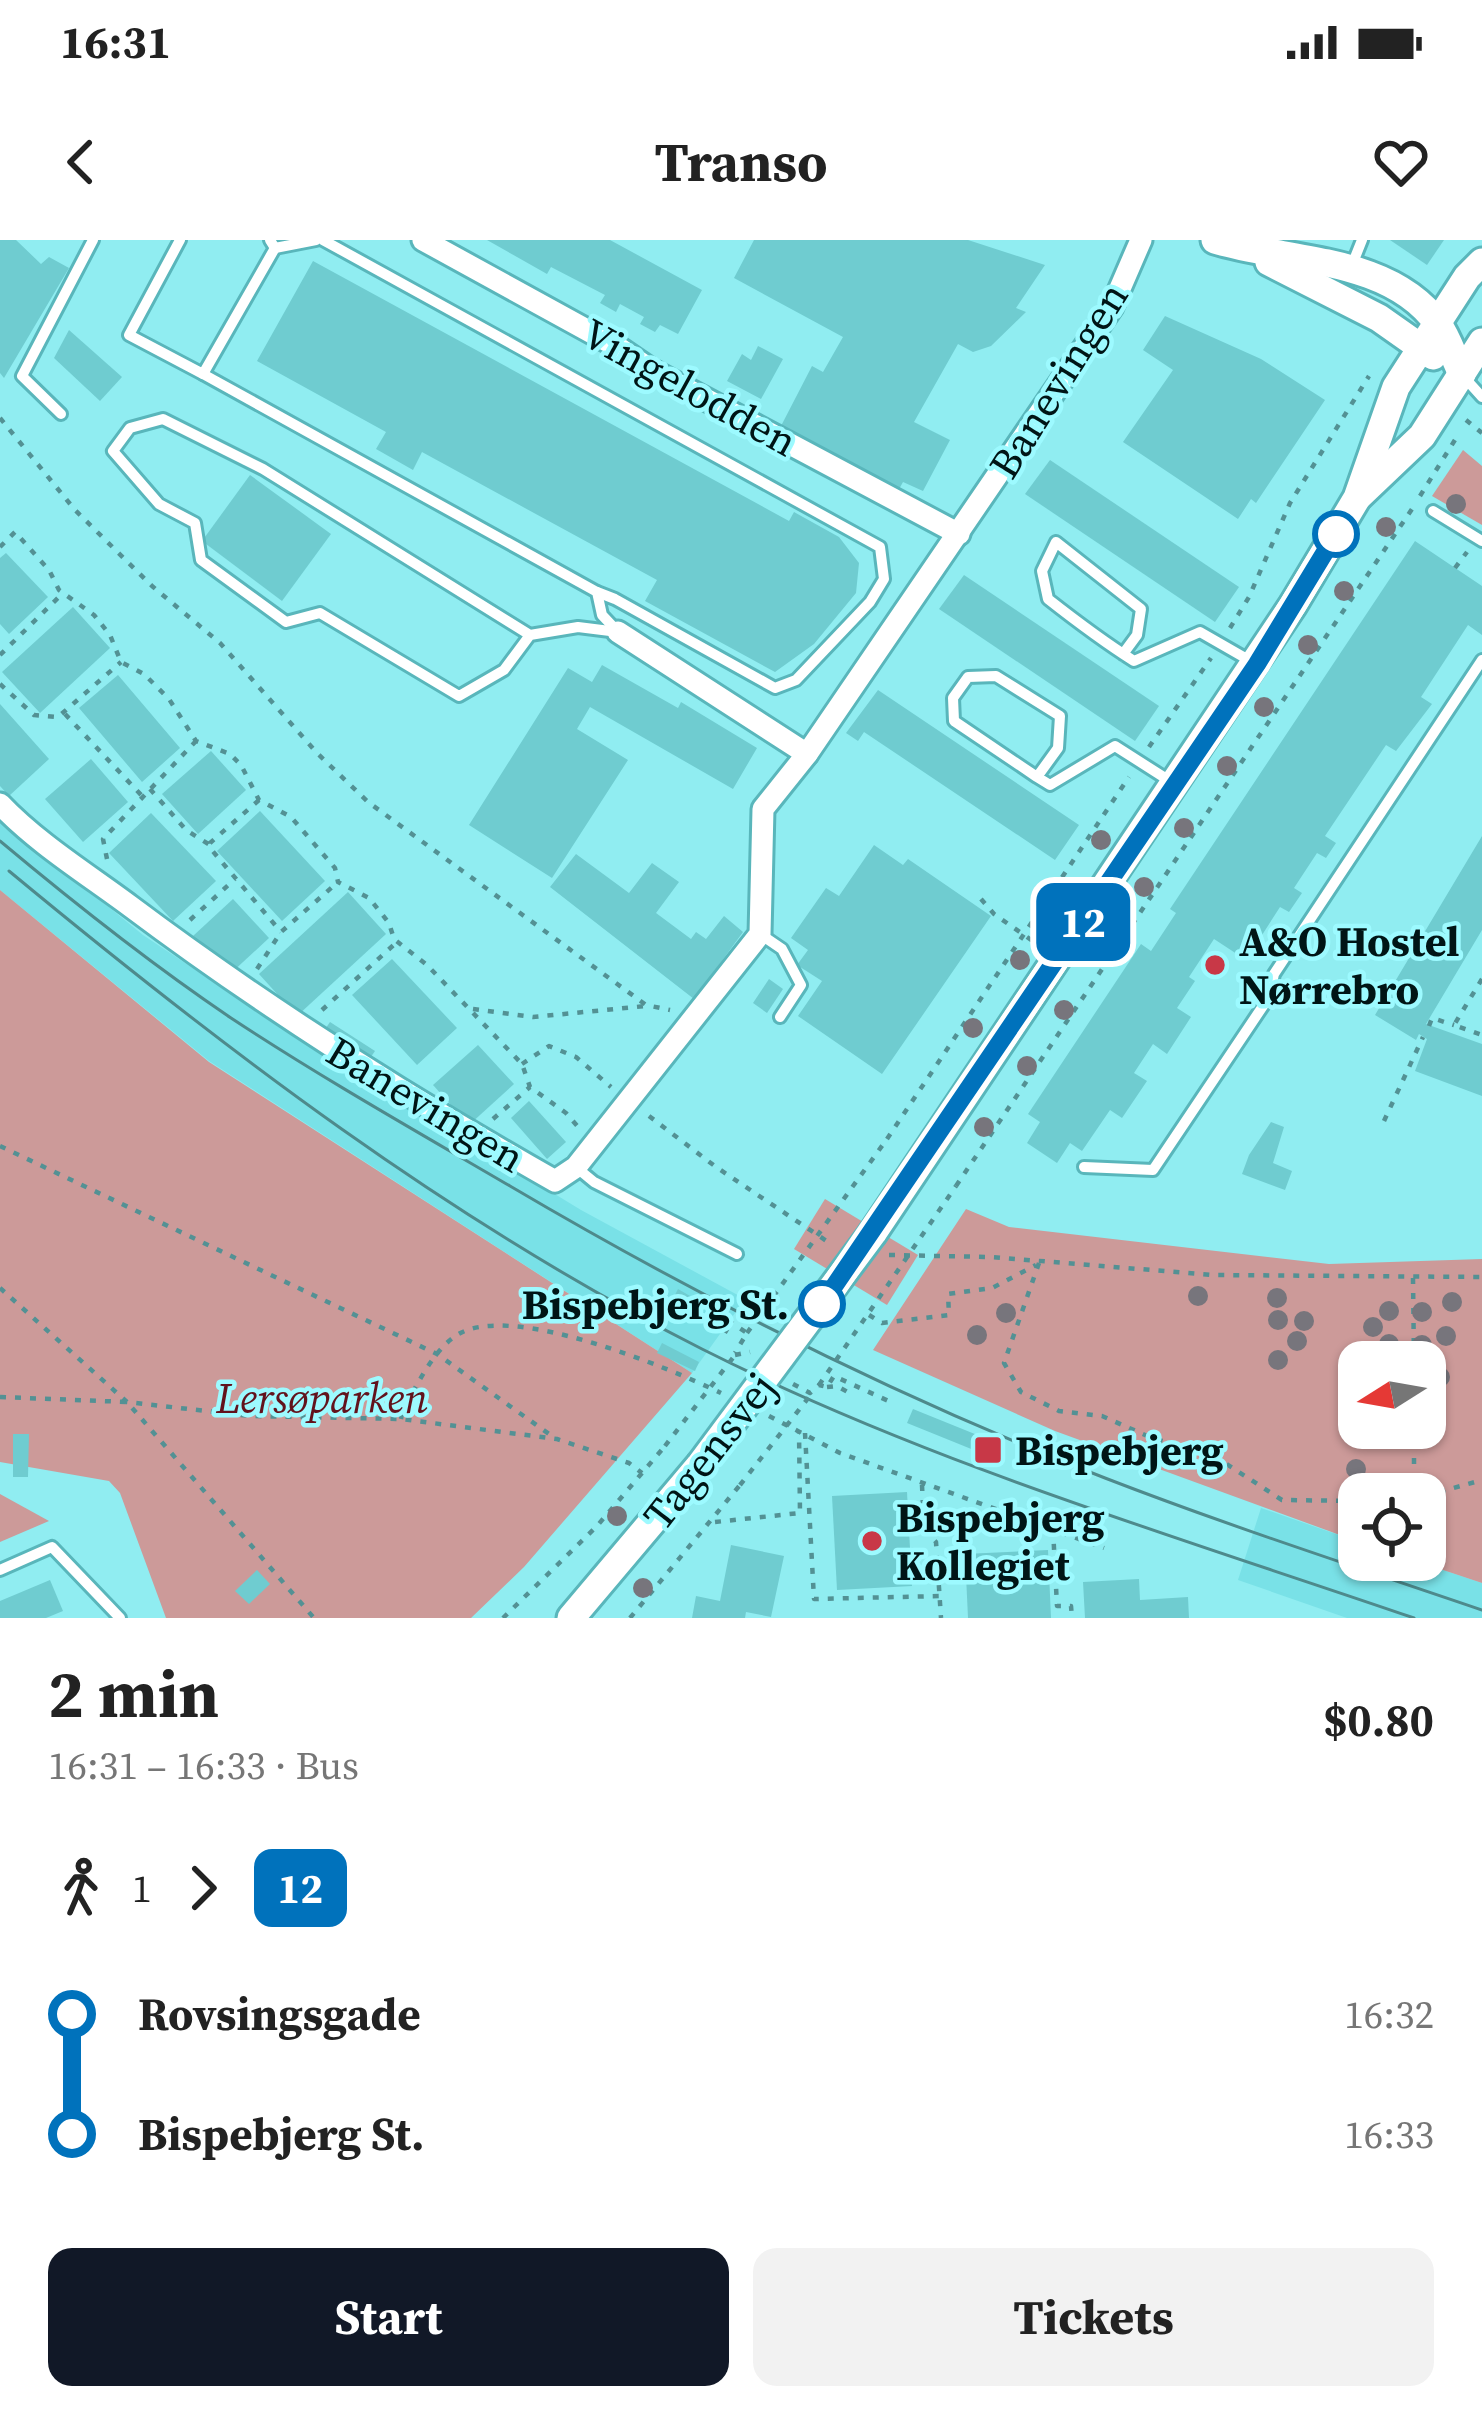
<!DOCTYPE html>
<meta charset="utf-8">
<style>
body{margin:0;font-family:"Source Serif 4",serif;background:#f2f2f2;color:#222;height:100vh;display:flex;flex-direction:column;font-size:45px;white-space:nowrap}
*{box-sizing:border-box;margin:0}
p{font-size:39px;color:#767676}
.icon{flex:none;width:66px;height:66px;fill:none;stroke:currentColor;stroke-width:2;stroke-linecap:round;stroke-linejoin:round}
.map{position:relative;height:1378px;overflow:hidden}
.side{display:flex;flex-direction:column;background:#fff;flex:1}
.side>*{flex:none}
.badge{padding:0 24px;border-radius:18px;font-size:42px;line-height:78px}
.needle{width:78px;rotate:259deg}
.tools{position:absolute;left:1338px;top:1101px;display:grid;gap:24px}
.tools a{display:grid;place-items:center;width:108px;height:108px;border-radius:24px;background:#fff;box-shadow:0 3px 9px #0004;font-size:60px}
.map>.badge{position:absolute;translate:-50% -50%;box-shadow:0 0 0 6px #fff}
.legs{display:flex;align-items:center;gap:18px;height:132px;padding:0 48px;font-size:39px}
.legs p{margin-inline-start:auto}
.summary{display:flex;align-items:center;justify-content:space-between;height:204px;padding:0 48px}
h1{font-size:66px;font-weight:700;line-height:90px}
.action{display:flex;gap:24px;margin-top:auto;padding:24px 48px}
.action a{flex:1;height:138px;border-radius:24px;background:#111827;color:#fff;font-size:48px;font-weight:700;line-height:138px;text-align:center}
.action a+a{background:#f2f2f2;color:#222}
ul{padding:0 48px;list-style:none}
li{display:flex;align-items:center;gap:42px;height:120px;font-size:45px}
li i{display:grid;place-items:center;width:18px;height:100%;margin:0 15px;background:currentColor}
li i::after{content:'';width:30px;height:30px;margin:-15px;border:9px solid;border-radius:50%;background:#fff}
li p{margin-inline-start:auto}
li:first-child i{background:linear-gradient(#0000 50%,currentColor 0)}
li:last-child i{background:linear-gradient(currentColor 50%,#0000 0)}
.status{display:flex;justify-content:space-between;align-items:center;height:84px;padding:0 60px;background:#fff;direction:ltr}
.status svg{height:33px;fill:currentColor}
header{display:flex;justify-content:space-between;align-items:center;height:156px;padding:0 48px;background:#fff;font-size:54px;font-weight:700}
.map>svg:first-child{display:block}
</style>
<div class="status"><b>16:31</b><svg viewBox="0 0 49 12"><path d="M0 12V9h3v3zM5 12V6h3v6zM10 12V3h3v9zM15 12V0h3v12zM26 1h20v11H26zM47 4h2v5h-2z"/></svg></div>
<header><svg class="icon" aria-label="back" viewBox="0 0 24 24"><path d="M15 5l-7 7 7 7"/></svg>Transo<svg class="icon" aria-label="heart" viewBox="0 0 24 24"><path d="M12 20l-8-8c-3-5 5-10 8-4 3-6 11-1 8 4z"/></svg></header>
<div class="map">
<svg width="1482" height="1378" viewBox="0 0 1482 1378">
<rect width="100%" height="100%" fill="#90edf1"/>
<g fill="#79e1e7">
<polygon points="0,578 143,695 278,785 581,970 745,1059 692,1133 209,821 0,650"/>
<polygon points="1261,1268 1359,1302 1359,1320 1413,1320 1482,1343 1482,1378 1347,1378 1238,1340"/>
</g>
<g fill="#cc9a99" fill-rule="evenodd">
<polygon points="1463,210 1482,226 1482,285 1432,256"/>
<polygon points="0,650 209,822 692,1133 524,1327 471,1378 166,1378 120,1253 109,1241 0,1222"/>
<polygon points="825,959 918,1015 887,1065 794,1009"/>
<path d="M966 969 1009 987 1329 1024 1482 1019V1343L1413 1320H1425V1254H1359V1302L1055 1191 873 1110ZM1359 1122H1425V1188H1359Z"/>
<polygon points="0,1254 49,1281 0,1302"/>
</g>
<g fill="#6fccd0">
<polygon points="0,0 16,0 41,24 49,17 69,28 4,138 0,133"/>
<polygon points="487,0 610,0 702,50 678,94 660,85 655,92 640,84 644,77 620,64 616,72 600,63 605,55 551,27 547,34"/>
<polygon points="754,0 968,0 1045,25 1016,68 1026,72 991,106 973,112 958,104 914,182 950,200 923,251 903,242 898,251 781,186 812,126 823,132 843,97 734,38"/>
<polygon points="1390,0 1444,0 1427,25"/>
<polygon points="313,21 789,281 794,272 839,297 859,323 856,353 814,404 775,432 645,361 657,340 422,212 413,230 376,209 386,192 257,121"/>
<polygon points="1165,76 1261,119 1325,160 1256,263 1251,259 1238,279 1123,202 1173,130 1143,110"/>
<polygon points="69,90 122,137 100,161 54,118"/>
<polygon points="758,106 783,119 761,159 727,141 742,114 751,120"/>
<polygon points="1050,220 1239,347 1215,382 1025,254"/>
<polygon points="250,235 331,294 282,361 202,301"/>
<polygon points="1415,301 1482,346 1482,395 1468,385 1421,457 1432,464 1396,511 1386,505 1325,596 1336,603 1326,618 1317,613 1294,648 1302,653 1289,672 1280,667 1246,720 1214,699 1189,737 1195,741 1177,768 1191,777 1167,814 1153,804 1134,833 1147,841 1122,878 1110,870 1082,911 1070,903 1057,923 1027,903 1040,882 1028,874 1141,704 1151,711 1176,673 1170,669"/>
<polygon points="6,313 48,357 9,394 0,384 0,318"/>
<polygon points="964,335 1159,466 1135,501 939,369"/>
<polygon points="73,367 110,408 40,473 2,432"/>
<polygon points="602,425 678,468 681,462 757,508 733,549 590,467 577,489 628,520 552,638 469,585 568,428 592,442"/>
<polygon points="118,435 180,508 142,542 79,468"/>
<polygon points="878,450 1079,585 1055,620 864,492 858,501 846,493"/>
<polygon points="0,464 49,519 9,556 0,546"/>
<polygon points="211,511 246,550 198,594 162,554"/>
<polygon points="91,519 128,562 83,602 45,559"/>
<polygon points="260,571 325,641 282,681 217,611"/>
<polygon points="151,573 216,641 173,681 109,613"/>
<polygon points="1482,596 1482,690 1426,784 1482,804 1482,856 1415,831 1427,799 1419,794 1416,800 1375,775"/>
<polygon points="874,605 903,625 908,619 991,676 882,834 798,776 822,741 797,725 808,710 791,698 826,648 839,656"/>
<polygon points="576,614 629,653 652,623 679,642 656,673 691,699 696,692 706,699 724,676 743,692 694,759 550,647"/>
<polygon points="348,652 386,694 297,776 259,734"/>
<polygon points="233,659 269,698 229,735 193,696"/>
<polygon points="392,719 457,788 417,825 352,755"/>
<polygon points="769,739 783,749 767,773 753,763"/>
<polygon points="330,782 375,811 366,824 321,795"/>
<polygon points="478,805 514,844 469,885 433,845"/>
<polygon points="529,861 566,902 547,919 511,878"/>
<polygon points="1271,882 1284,887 1273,923 1292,931 1285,950 1242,934 1249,915"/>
<polygon points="678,1049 697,1060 691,1072 673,1059"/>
<polygon points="662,1103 699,1122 695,1131 657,1113"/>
<polygon points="913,1169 1002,1205 996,1219 907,1183"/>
<polygon points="13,1194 29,1194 28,1237 13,1237"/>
<polygon points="907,1252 912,1346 837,1350 832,1256"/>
<polygon points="731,1305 784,1316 771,1377 746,1372 745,1378 692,1378 696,1356 720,1361"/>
<polygon points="1048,1310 1051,1378 968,1378 965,1314"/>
<polygon points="257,1330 270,1344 249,1364 235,1351"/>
<polygon points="1139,1339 1140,1360 1188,1357 1189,1378 1085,1378 1083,1342"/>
<polygon points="50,1340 63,1371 46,1378 0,1378 0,1361"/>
</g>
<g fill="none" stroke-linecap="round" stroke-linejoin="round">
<g stroke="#59b6bb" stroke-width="16">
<g id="service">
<polyline points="180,0 129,95 203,134 275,8 270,0"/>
<polyline points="323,0 880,307 884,339 870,362 796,440 775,448 615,359 597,352"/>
<polyline points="275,8 316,0"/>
<polyline points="1352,25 1362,0"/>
<polyline points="203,134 597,352 602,375 618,392"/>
<polyline points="1464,137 1482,157"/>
<polyline points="61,174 22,136 93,0"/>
<polyline points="1433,271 1482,301"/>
<polyline points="530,395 504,430 459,456 320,373 286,382 201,320 195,283 159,264 113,211 130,188 163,179 263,229 530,395 578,387 618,392"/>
<path d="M1123 414 1137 395 1141 369 1056 302 1042 331 1048 359C1076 381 1104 402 1134 421L1200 392 1254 423"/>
<polyline points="1037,537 1058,508 1060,476 996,436 968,437 953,458 954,481 1037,537 1050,545 1115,506 1173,543"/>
<polyline points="760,694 782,709 801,745 780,777"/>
<polyline points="1084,927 1153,930 1269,757 1274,734 1482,420"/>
<polyline points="577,928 594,942 737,1014"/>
<polyline points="0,1330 52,1307 120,1378"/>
</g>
</g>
<g stroke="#59b6bb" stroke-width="27">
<g id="minor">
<polyline points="423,0 616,106 651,130 959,294"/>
<polyline points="618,392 807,514"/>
<path d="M0 564C37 603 87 634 130 666 266 768 407 857 555 941L576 927 760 694 763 569 807 514 1112 67 1141 0"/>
</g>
</g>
<g stroke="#59b6bb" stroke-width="33">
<g id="tertiary">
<path d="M1215 0C1286 22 1390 16 1438 84 1448 98 1454 118 1462 134"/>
<polyline points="1269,22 1379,78 1433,116"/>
<polyline points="1360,255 1422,196 1482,102"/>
<polyline points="873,993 1293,365 1357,258 1396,147 1467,37 1482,22"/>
<polyline points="571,1378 700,1225"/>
</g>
</g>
<g stroke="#539194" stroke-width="4.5" stroke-dasharray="6 9" stroke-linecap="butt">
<polyline points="0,178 75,270 152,346 220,403 316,512 368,562 646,765 670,770"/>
<polyline points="1466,180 1482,193"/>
<polyline points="1420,256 1458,195"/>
<polyline points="0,307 15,292 49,330 59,350 94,375 110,395 121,422 144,434 169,459 196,501 230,514 241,525 259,560 291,577 335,628 338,642 369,658 389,683 394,699 427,725 522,824 530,847 566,873 579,888"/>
<polyline points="1455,328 1467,312"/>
<polyline points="1230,388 1249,357 1290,263 1369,136"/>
<polyline points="0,415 63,353"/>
<polyline points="0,444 34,475 58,477 121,422"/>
<polyline points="65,474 143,557"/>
<polyline points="1149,507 1211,418"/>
<polyline points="150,549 186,590 210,605"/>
<polyline points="259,560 210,603 210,608 281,692"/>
<polyline points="107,619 103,599 196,501"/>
<polyline points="981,659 994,674 1037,704"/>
<polyline points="190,680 235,639"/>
<polyline points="257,729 281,692 338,642"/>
<polyline points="1482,739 1454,785 1482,795"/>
<polyline points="473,769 533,777 646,766"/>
<polyline points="322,770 398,701"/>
<polyline points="1429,786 1432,778 1454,785"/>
<polyline points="522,824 549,806 576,817 611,847"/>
<polyline points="649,876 716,927 831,1004"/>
<polyline points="493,879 530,847"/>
<polyline points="1384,881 1423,797"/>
<polyline points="887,899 1129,537"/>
<polyline points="0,906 437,1114 556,1199"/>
<polyline points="956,946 1414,266"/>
<polyline points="889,1015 991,1017 1213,1035 1482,1037"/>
<polyline points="1039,1023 1004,1123 1021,1152 1059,1171 1102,1176 1154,1199 1208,1212 1282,1260 1359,1261"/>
<polyline points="1413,1038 1414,1122"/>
<polyline points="0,1048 127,1162 250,1176 401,1179 557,1199 629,1223 642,1233"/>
<polyline points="869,1075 882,1083 949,1075 948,1054 992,1048 1036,1025"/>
<polyline points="728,1092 711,1081 716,1072 747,1093 735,1113"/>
<polyline points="735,1115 750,1112"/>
<polyline points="793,1144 810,1153 819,1145 827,1147 834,1136 895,1164"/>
<polyline points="827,1147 837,1146 853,1155"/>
<polyline points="0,1157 127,1162 314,1378"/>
<polyline points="769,1176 840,1213 1104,1308"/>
<path d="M401 1179 403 1169C418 1145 432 1111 457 1095 510 1061 669 1128 721 1153"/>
<polyline points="1414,1188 1414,1254"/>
<polyline points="805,1193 814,1359 940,1356"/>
<polyline points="922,1245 924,1289 936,1302 941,1378"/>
<polyline points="1425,1256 1482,1240"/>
<polyline points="715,1282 800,1273 799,1190"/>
<polyline points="1053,1289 1057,1366 1071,1366 1072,1378"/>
<polyline points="503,1378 597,1286 665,1206"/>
<polyline points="630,1378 740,1245"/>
</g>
<use href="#service" stroke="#fff" stroke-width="10"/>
<use href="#minor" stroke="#fff" stroke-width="21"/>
<use href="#tertiary" stroke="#fff" stroke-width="27"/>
<g stroke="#4e8a8c" stroke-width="3">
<path d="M0 601C74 663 151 724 231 778 322 838 416 891 510 946 700 1058 899 1158 1105 1238 1229 1286 1356 1327 1482 1370"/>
<path d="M9 631C225 810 451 982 702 1109 928 1223 1175 1296 1414 1378"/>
</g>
<g stroke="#59b6bb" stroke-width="33" stroke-linecap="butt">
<polyline id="tertiary-bridge" points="700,1225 873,993"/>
</g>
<g stroke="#539194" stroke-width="4.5" stroke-dasharray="6 9" stroke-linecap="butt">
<polyline points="747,1093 887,899"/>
<polyline points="819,1145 956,946"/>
<polyline points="665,1206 735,1115"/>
<polyline points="740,1245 813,1152"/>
</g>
<use href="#tertiary-bridge" stroke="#fff" stroke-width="27"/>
</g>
<g fill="#77757c">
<circle cx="1456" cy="264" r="10"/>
<circle cx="1386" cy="287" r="10"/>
<circle cx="1344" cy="351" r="10"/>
<circle cx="1308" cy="405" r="10"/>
<circle cx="1264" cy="467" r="10"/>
<circle cx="1227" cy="526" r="10"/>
<circle cx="1184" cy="588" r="10"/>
<circle cx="1101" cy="600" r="10"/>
<circle cx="1144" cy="647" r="10"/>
<circle cx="1064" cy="656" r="10"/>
<circle cx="1105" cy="709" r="10"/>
<circle cx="1020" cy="720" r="10"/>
<circle cx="1064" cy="770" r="10"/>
<circle cx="973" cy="788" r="10"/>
<circle cx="1027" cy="826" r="10"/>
<circle cx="984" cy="887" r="10"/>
<circle cx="1198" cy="1056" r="10"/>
<circle cx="1277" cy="1058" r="10"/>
<circle cx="1452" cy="1062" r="10"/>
<circle cx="1389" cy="1071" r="10"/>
<circle cx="1422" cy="1072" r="10"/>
<circle cx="1006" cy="1073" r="10"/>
<circle cx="1278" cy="1080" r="10"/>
<circle cx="1304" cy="1081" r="10"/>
<circle cx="1373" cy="1087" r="10"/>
<circle cx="977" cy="1095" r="10"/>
<circle cx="1446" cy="1096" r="10"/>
<circle cx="1297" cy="1101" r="10"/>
<circle cx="1389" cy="1104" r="10"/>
<circle cx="1422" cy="1105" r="10"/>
<circle cx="1278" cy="1120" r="10"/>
<circle cx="1440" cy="1137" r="10"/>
<circle cx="1356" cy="1229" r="10"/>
<circle cx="1374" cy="1243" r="10"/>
<circle cx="617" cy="1276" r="10"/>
<circle cx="643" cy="1348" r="10"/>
</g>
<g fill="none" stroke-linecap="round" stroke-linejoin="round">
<g stroke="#fff" stroke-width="27">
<polyline id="line-1" points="822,1064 1257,424 1336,294"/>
</g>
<use href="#line-1" stroke="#0072bc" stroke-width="18"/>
</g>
<g fill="#fff" stroke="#0072bc" stroke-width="6">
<circle cx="1336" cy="294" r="21"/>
<circle cx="822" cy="1064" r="21"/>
</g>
<g fill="#c83847" stroke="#9dfaff" stroke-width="4.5">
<circle cx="1215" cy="725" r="12"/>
<rect x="973" y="1195" width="30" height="30" rx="6"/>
<circle cx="872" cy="1301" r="12"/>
</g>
<g text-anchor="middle" stroke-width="9" stroke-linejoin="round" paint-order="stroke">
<g font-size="42" fill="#001516" stroke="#9dfaff">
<text transform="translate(1058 140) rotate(-58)" y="15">Banevingen</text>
<text transform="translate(690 147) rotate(29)" y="15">Vingelodden</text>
<text transform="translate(426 864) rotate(31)" y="15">Banevingen</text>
<text transform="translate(709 1211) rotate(-52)" y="15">Tagensvej</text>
</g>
<g font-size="42" font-weight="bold" fill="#001516" stroke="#9dfaff" text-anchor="start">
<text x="1239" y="716">A&amp;O Hostel<tspan x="1239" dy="48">Nørrebro</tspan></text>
<text x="1015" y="1225">Bispebjerg</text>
<text x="896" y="1292">Bispebjerg<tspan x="896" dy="48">Kollegiet</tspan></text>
</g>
<g font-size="42" font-weight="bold" fill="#001516" stroke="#9dfaff" text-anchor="end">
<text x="789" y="1079">Bispebjerg St.</text>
</g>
<g font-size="42" font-style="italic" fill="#62121c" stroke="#9dfaff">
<text x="322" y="1173">Lersøparken</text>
</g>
</g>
</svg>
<div class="tools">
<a><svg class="needle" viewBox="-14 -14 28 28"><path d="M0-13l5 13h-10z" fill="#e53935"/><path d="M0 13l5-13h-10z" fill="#767676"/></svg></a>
<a><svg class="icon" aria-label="locate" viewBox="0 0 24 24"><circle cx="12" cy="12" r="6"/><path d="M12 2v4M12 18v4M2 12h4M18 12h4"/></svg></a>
</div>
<b class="badge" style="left:1083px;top:682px;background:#0072bc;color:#fff">12</b>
</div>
<section class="side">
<div class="summary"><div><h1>2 min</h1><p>16:31 – 16:33 · Bus</p></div><b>$0.80</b></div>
<div class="legs"><svg class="icon" aria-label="walk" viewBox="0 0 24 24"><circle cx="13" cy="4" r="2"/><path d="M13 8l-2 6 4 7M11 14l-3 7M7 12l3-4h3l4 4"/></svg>1<svg class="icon" aria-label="forward" viewBox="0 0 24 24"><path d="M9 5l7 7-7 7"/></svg><b class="badge" style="background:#0072bc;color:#fff">12</b></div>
<ul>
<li><i style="color:#0072bc"></i><b>Rovsingsgade</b><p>16:32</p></li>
<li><i style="color:#0072bc"></i><b>Bispebjerg St.</b><p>16:33</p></li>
</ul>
<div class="action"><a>Start</a><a>Tickets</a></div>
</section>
